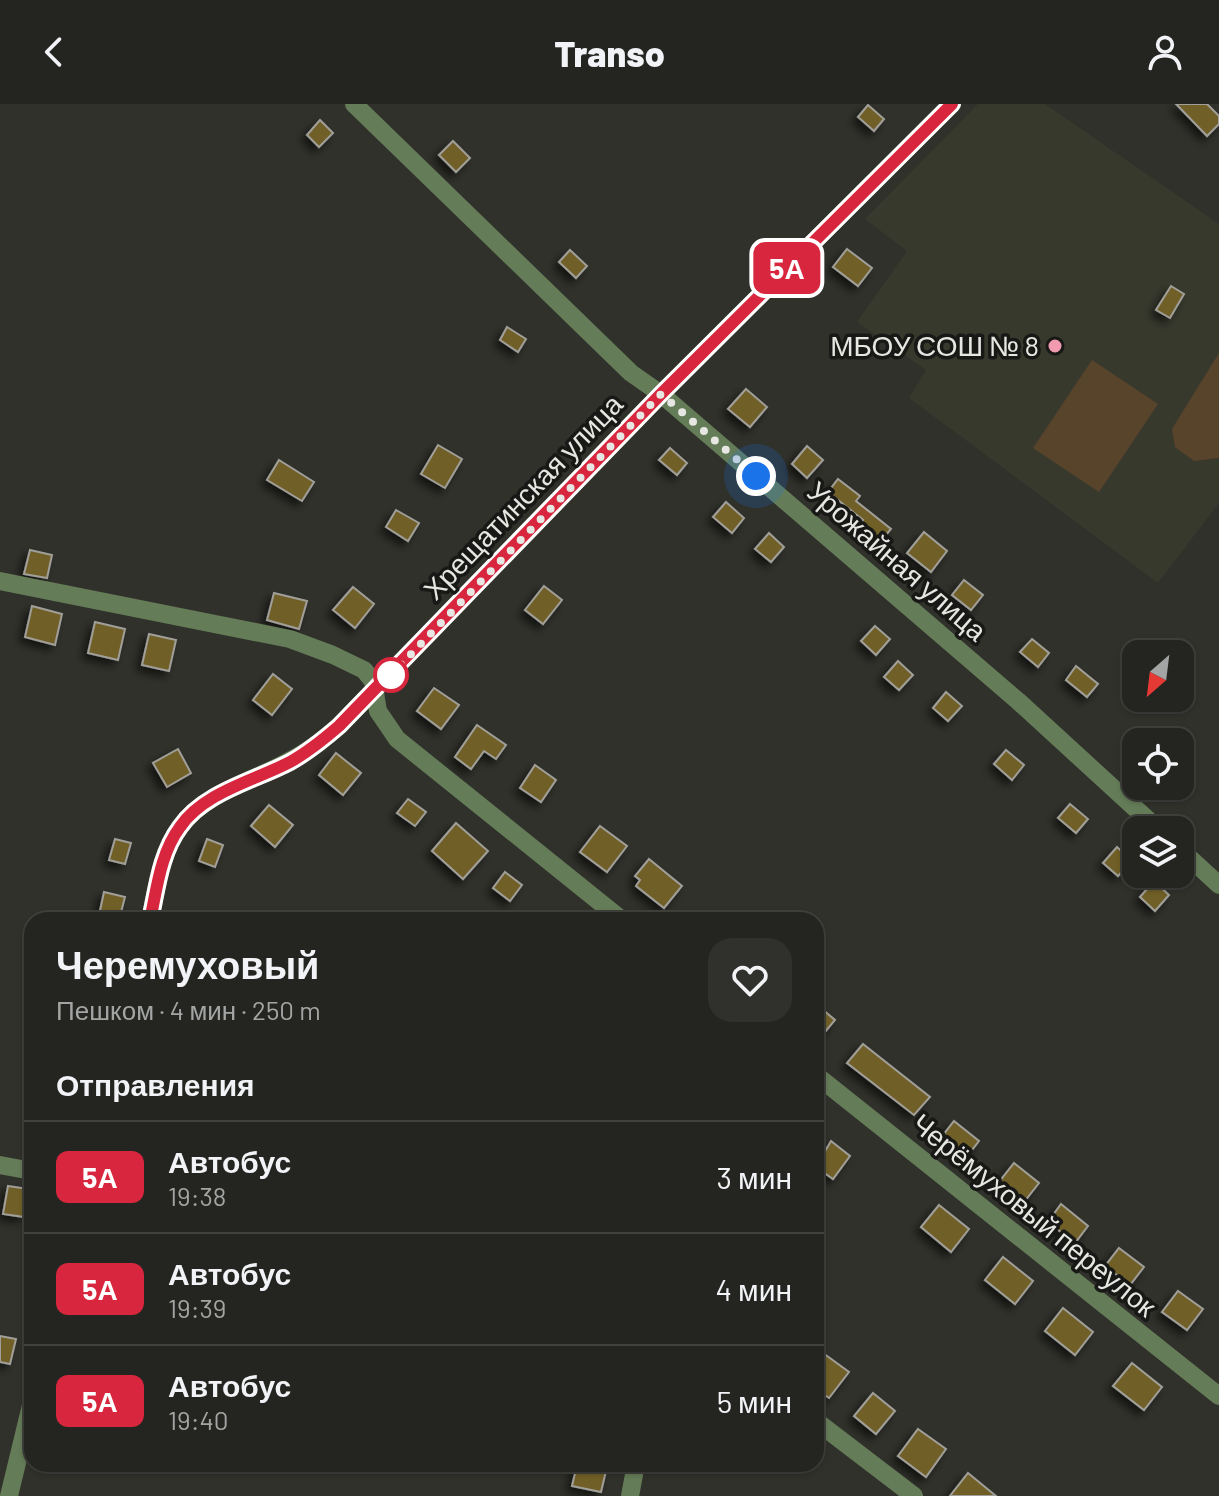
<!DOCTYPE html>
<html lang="ru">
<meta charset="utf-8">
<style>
body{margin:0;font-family:Barlow,sans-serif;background:#30312d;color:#f1f3f6;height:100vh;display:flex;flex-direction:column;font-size:30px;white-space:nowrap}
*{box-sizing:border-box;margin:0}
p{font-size:26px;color:#a3a5a5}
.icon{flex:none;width:44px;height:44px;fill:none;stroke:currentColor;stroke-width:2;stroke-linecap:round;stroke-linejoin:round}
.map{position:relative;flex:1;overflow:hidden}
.panel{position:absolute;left:24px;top:808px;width:800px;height:560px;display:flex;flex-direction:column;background:#242520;border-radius:24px;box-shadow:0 2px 6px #0004,0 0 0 2px #41423e}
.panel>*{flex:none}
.badge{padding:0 16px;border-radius:12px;font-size:28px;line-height:52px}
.needle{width:52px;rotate:208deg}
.buttons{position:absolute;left:1122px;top:536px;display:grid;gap:16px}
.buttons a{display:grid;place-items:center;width:72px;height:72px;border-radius:16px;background:#242520;box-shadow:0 2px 6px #0004,0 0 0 2px #41423e;font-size:40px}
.you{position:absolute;width:40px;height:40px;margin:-20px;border:6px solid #fff;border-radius:50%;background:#1a73e8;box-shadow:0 0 0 12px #1a73e833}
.map>.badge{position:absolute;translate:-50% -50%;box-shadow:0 0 0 4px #fff}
h2{padding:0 32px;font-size:30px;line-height:72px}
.round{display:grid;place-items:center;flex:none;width:84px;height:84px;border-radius:24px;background:#30312d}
.head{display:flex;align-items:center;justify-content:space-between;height:136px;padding:0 32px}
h1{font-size:38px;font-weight:800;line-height:60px}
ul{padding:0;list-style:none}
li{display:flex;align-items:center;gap:24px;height:112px;padding:0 32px;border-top:2px solid #41423e}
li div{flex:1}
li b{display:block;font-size:30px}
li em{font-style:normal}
li .badge{min-width:88px;font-weight:700;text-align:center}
header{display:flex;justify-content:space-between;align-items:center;height:104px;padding:0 32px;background:#242520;font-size:36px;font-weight:800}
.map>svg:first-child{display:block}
</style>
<header><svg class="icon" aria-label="back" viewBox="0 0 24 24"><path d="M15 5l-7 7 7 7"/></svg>Transo<svg class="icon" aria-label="person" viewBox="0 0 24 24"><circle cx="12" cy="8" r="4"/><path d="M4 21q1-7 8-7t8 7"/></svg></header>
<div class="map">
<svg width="1219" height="1392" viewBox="0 0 1219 1392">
<defs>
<filter id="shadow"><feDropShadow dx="-5" dy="5" stdDeviation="4" flood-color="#0009"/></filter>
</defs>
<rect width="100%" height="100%" fill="#30312b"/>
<polygon fill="#38392d" points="978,0 1045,0 1219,120 1219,399 1158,479 909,294 926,266 857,218 907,147 865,115"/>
<g fill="#58432b">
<polygon points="1219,249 1219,354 1194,357 1175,343 1172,325"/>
<polygon points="1092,256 1158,300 1099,388 1033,344"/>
</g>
<g fill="#705e28" stroke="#a19f99" stroke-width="2" filter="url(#shadow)">
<polygon points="1176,0 1207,0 1219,12 1219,20 1207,32"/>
<polygon points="868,1 884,15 874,27 858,13"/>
<polygon points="320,16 333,29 319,43 307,31"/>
<polygon points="453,37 470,54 456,68 439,51"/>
<polygon points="847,145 872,164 858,182 833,163"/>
<polygon points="570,146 587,162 576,174 559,158"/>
<polygon points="1171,182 1184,190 1170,214 1156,206"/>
<polygon points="507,223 526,235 518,248 500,236"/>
<polygon points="746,285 767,303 750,323 728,305"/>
<polygon points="438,341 462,355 445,384 421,370"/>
<polygon points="807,342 823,356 807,374 792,360"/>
<polygon points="670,344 687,359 677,371 659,356"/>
<polygon points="279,356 314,378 302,397 267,376"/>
<polygon points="838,375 860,392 856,397 891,425 880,438 859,421 863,416 828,388"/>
<polygon points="726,398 744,414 732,429 713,413"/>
<polygon points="396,406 419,419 408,437 386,423"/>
<polygon points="924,428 947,447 931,468 907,449"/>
<polygon points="769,429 784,443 771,458 755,445"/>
<polygon points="30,446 52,451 47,474 24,470"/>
<polygon points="964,476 983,491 971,506 952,491"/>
<polygon points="544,482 562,496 543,520 525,506"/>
<polygon points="353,483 374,500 355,524 333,506"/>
<polygon points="274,489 307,497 299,525 267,516"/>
<polygon points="32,502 62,510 55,541 25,533"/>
<polygon points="95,518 125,525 118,556 88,549"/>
<polygon points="875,522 890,535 876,551 861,537"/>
<polygon points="149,530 176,536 169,567 142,561"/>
<polygon points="1032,535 1049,549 1038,563 1020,548"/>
<polygon points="898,557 913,571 899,586 884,573"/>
<polygon points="1076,562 1098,580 1087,593 1066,576"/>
<polygon points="273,570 292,585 272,611 253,596"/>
<polygon points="434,584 459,601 441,625 417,607"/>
<polygon points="946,588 962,602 948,617 933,604"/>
<polygon points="477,621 506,641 496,655 484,647 471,665 455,653"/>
<polygon points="178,645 191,669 167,683 153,659"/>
<polygon points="1006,646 1024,661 1012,676 994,660"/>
<polygon points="336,649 361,669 343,691 319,671"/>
<polygon points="535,661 556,676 541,698 520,684"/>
<polygon points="408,695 426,708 415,722 397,709"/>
<polygon points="1070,700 1088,715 1076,729 1058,714"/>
<polygon points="269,701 293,721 275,743 251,722"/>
<polygon points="456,719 488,747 463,775 432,747"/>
<polygon points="600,722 627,742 607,768 580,748"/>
<polygon points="115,735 131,739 125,760 109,756"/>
<polygon points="207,735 223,741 215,763 199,757"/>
<polygon points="1117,743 1132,757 1118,772 1103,759"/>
<polygon points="649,755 682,782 664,804 636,782 640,776 635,772"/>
<polygon points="505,768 522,781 510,797 493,784"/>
<polygon points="1154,777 1169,791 1155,807 1140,793"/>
<polygon points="104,788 125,793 119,816 98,816"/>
<polygon points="816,900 835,916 816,939"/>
<polygon points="863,940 930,993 914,1011 847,959"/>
<polygon points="954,1017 979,1037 965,1055 940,1035"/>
<polygon points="831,1037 850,1052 833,1075 816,1063"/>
<polygon points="1014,1059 1039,1079 1024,1098 999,1078"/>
<polygon points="8,1082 29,1085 24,1113 3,1110"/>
<polygon points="1061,1100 1088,1122 1075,1139 1048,1118"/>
<polygon points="939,1101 969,1125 951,1148 921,1123"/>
<polygon points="1119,1144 1144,1163 1130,1181 1105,1162"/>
<polygon points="1003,1153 1033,1177 1015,1200 985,1176"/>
<polygon points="1178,1187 1203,1205 1187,1226 1162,1208"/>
<polygon points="1063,1204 1093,1228 1075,1251 1045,1227"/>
<polygon points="0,1232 16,1235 10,1260 0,1258"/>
<polygon points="823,1249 849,1268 829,1294 816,1285 816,1258"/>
<polygon points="1132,1259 1162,1283 1144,1306 1113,1282"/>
<polygon points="873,1289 895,1307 876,1330 854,1312"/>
<polygon points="918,1325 946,1345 926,1373 898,1352"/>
<polygon points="577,1361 606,1367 601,1388 572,1382"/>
<polygon points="968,1369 996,1392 950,1392"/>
</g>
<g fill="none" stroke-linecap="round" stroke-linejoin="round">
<g stroke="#657c58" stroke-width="18">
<polyline points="354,0 631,269 661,290 1018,597 1159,726"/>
<polyline points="0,477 290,535 333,551 364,566 373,577 378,607 397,635 622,816"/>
<polyline points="1180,745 1219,781"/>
<path d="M150 816C157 785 160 750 180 723 205 688 254 677 289 657 308 648 324 635 339 622L661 290 952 0"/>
<polyline points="816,971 1219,1292"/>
<polyline points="0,1061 32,1067"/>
<polyline points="816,1317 914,1392"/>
<polyline points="9,1392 32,1297"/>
<polyline points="630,1392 636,1360"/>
</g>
</g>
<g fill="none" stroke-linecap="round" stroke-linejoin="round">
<g stroke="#fff" stroke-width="18">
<path id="line" d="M150 816C157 785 160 750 180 723 204 688 254 677 290 658 308 648 324 635 339 622L661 290 952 0"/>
</g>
<use href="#line" stroke="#d7263d" stroke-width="12"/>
<polyline stroke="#e6e7e3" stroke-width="8" stroke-dasharray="0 14.4" points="391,571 661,290 756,372"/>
</g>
<circle fill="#f29aaf" stroke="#181816" stroke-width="3" cx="1055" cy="242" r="8"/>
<circle fill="#fff" stroke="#d7263d" stroke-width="4" cx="391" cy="571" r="16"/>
<g text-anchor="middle" stroke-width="7" stroke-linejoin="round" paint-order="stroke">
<g font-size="28" fill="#e6e7e3" stroke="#181816" text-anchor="end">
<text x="1039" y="252">МБОУ СОШ № 8</text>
</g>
<g font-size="28" fill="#e6e7e3" stroke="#181816">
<text transform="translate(523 393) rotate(-46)" y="10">Хрещатинская улица</text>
<text transform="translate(897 457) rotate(41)" y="10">Урожайная улица</text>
<text transform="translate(1034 1111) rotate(39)" y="10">Черёмуховый переулок</text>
</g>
</g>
</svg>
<div class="buttons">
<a><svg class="needle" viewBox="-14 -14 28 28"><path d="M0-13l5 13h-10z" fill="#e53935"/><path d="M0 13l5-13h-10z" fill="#a3a5a5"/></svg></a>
<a><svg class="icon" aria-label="locate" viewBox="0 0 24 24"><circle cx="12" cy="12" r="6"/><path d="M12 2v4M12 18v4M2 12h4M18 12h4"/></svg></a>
<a><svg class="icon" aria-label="layers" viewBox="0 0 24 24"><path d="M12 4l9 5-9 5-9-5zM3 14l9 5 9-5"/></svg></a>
</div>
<div class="you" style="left:756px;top:372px"></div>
<b class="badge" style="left:787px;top:164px;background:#d7263d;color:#fff">5А</b>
<section class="panel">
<div class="head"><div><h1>Черемуховый</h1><p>Пешком · 4 мин · 250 m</p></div><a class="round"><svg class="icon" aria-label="heart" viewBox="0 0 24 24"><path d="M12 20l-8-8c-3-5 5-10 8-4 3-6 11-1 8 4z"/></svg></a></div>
<h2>Отправления</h2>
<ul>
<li><span class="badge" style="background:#d7263d;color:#fff">5А</span><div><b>Автобус</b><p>19:38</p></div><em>3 мин</em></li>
<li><span class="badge" style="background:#d7263d;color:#fff">5А</span><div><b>Автобус</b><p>19:39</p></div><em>4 мин</em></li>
<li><span class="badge" style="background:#d7263d;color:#fff">5А</span><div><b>Автобус</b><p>19:40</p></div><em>5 мин</em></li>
</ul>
</section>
</div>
